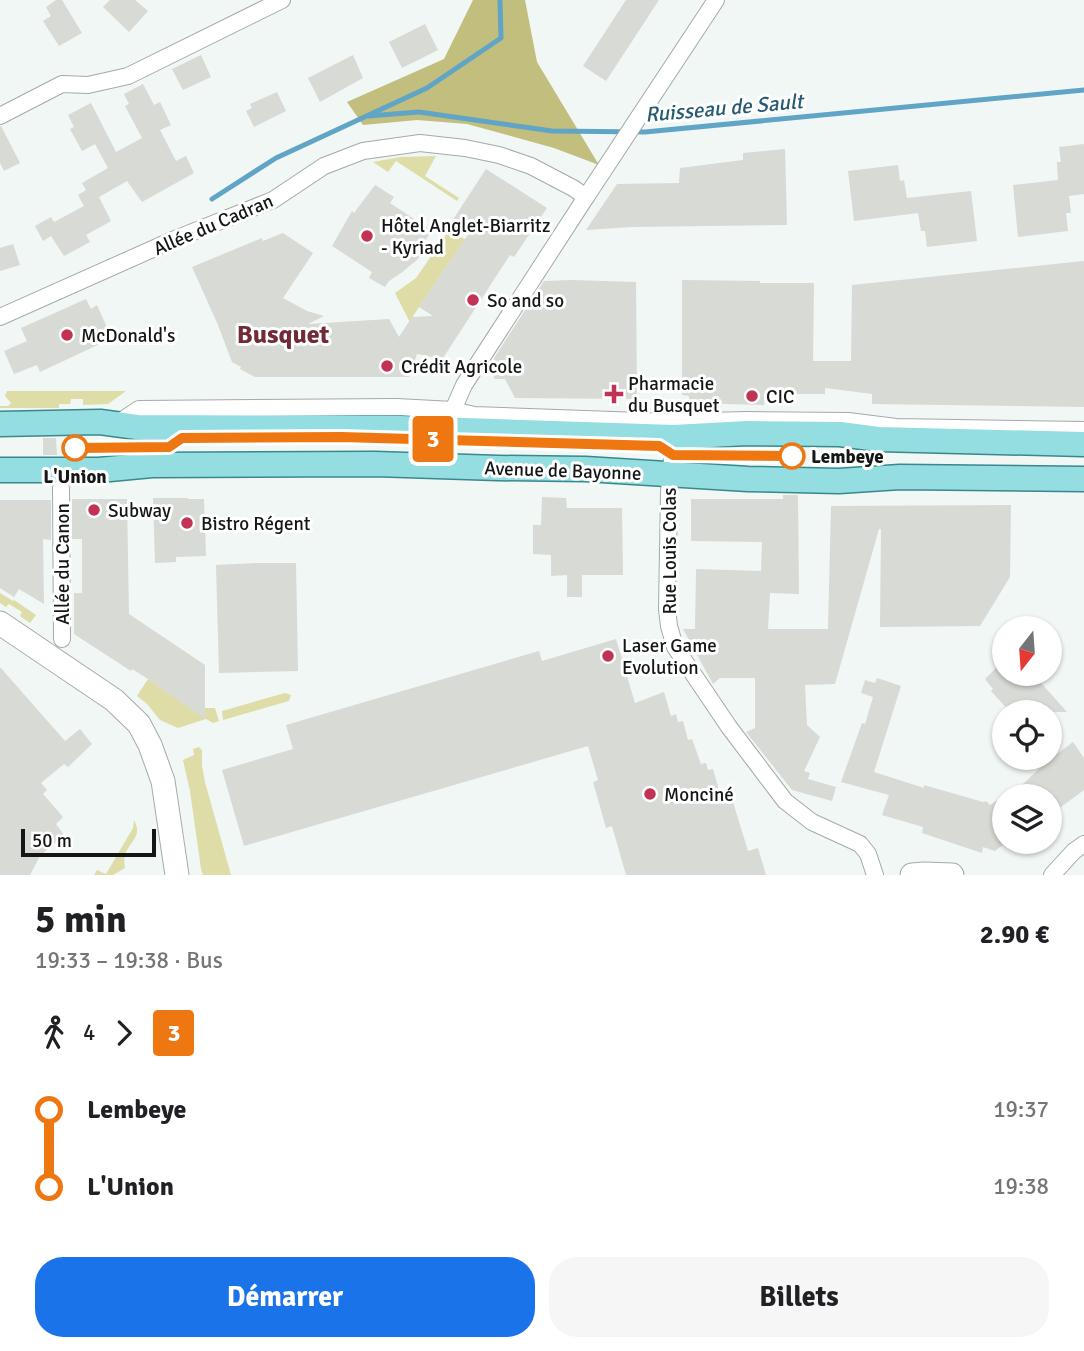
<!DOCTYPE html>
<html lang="fr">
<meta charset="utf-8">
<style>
body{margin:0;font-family:Signika,sans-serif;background:#f6f6f6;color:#202124;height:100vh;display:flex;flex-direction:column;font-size:26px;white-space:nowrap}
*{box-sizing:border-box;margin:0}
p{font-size:23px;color:#757577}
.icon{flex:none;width:38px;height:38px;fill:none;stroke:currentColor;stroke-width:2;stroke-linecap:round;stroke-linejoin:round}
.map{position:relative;height:875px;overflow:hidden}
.details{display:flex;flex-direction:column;background:#fff;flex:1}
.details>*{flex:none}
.badge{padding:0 14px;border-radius:5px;font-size:24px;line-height:46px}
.needle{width:46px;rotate:197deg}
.buttons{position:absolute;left:992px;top:616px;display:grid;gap:14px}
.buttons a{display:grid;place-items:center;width:70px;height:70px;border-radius:50%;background:#fff;box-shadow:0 2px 5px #0004;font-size:35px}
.scale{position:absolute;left:21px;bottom:18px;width:135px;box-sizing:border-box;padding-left:7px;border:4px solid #151616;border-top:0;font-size:19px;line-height:24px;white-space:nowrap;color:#151616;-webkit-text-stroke:5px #fff;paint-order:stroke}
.map>.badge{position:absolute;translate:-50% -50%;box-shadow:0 0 0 4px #fff}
.legs{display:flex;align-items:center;gap:10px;height:77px;padding:0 35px;font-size:23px}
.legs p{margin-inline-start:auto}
.headline{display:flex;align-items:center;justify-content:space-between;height:119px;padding:0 35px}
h1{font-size:38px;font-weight:700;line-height:52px}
.cta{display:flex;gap:14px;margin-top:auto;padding:14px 35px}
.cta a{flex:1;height:80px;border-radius:28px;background:#1a73e8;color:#fff;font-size:28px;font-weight:700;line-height:80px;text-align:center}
.cta a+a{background:#f6f6f6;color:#202124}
ul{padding:0 35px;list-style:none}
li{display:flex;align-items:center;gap:24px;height:77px;font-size:26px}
li i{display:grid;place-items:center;width:10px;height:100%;margin:0 9px;background:currentColor}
li i::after{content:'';width:18px;height:18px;margin:-9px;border:5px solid;border-radius:50%;background:#fff}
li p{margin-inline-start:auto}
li:first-child i{background:linear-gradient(#0000 50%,currentColor 0)}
li:last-child i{background:linear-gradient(currentColor 50%,#0000 0)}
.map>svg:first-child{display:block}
</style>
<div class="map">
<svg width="1084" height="875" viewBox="0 0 1084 875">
<rect width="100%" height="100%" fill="#f1f7f4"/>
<g fill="#dedda8">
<polygon points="436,156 425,176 459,198 457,201 396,161 388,172 373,162 400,157"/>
<polygon points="450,229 487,255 462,244 413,316 433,357 427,356 395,293 416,278"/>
<polygon points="7,391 126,391 108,404 83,405 83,399 71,399 70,404 59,404 59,408 0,408 0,406 8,406 11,403 5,396"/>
<polygon points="0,593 13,601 14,600 36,615 30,623 20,616 22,612 9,604 6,607 0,603"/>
<polygon points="148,679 200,715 205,714 205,708 215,708 219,721 213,723 206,719 178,728 160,720 147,704 137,696"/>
<polygon points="285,693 291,695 289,701 223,720 222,711"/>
<polygon points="199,747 202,750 202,766 205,782 231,875 203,875 201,869 190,791 183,760 194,755 193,749"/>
<path d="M134 820C143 837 130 840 125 855 124 859 124 864 125 868L113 875H94L97 870 106 874 133 828Z"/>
</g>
<polygon fill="#c1be7e" points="473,0 525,0 537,62 599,165 554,148 467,124 417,120 363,125 347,102 444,59"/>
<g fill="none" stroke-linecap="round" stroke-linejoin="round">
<g stroke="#61a5c6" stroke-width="5">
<polyline points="368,116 419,112 552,131 645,132 1084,90"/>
<polyline points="212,199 276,158 427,88 501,38 500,0"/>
</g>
</g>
<g fill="#d7dad5">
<polygon points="56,0 62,0 82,33 59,46 43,21 51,16 46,7"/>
<polygon points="110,0 135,0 148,11 129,32 103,7"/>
<polygon points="626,0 659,0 606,81 583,66"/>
<polygon points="425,24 438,50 402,68 389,42"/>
<polygon points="201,55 211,77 183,90 172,69"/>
<polygon points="353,55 363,78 320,102 308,78"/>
<polygon points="143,84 154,105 160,102 171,125 160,130 176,161 186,156 194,173 142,202 127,181 99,197 111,221 86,235 90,242 64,256 51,236 43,241 35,226 51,217 54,222 84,206 78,195 86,190 82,183 108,168 95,144 82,151 70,129 74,127 68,115 91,103 116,152 142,138 125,106 129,104 124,94"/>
<polygon points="277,92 286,111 254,127 246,111 252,108 250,104"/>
<polygon points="0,126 1,126 20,163 4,171 0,163"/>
<polygon points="1084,144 1084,194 1069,196 1071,213 1066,213 1068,231 1018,237 1013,185 1058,180 1057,162 1061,162 1059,147"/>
<polygon points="785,149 787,225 632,227 586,230 617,184 679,183 680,168 743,160 743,153"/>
<polygon points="898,165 900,181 904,180 907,198 971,191 977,241 927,247 925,231 921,231 918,213 854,221 848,171"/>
<polygon points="486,169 547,208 514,257 510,255 443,358 417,354 409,377 255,377 240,369 241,367 232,362 218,325 192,267 262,238 263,241 283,233 313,253 283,298 307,311 324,316 308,324 389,319 399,337 412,317 433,316 419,307 472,229 454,218"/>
<polygon points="375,185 394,197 390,203 432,231 424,242 428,244 418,259 401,273 389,281 385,287 369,278 372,272 332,246 352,211 354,213"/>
<polygon points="13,244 20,265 0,271 0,248"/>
<polygon points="1084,261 1084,407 872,404 872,394 825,388 825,394 771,394 771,397 764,397 764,405 689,403 689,396 682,395 682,280 760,281 760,283 814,283 813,361 851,361 852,285"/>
<polygon points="572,280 636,282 637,399 515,398 505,379 494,379 494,358 544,281"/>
<polygon points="86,299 91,309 97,305 110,334 103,339 104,342 40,372 37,365 14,374 4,351 27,341 21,328"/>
<polygon points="43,438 56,438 57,455 43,455"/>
<polygon points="783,495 798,495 799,594 770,593 768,629 828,629 831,506 1011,505 1010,577 980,626 880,627 881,529 879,529 835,684 805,685 807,725 820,737 804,771 810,773 808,779 836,787 832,801 792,790 746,732 755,728 755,678 720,678 713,684 683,629 695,629 696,569 761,571 762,542 691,541 691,499 783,499"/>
<polygon points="542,497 566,498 567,508 622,508 623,575 582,575 582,597 567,597 567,575 551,576 551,555 533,554 533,525 541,525"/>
<polygon points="153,498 188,498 188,499 204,499 206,556 176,557 176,562 155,563"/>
<polygon points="72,499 127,499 129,614 205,665 205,719 148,679 132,669 131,671 74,634 74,593 82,593 82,539 72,539"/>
<polygon points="0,500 51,500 51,540 43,539 44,604 19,589 14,597 0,588"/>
<polygon points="256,563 296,563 298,671 219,673 216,565"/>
<polygon points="616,639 635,703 664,692 671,716 676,714 678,722 683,721 688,740 692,739 701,764 706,763 708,770 713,769 721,797 728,796 730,803 733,802 748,851 758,848 766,875 626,875 612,826 606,828 593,782 598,780 588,746 244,846 222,770 293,749 286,725 539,651 542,661"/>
<polygon points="998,666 1004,674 1033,674 1067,712 1010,712 991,691 993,689 985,679"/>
<polygon points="0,667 65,741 80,729 92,744 68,767 64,764 41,783 47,790 43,794 63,817 56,824 64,835 40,856 30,875 0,875"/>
<polygon points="877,678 901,686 874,772 924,788 924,785 983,802 986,801 990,805 999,799 1004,807 1004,844 995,851 983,847 982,853 922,833 923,827 882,815 889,795 841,782 862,723 865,724 873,697 861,693 865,680 875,683"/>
<polygon points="1073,742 1084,758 1084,790 1050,815 1050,796 1005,796 1024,783 1045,763"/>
</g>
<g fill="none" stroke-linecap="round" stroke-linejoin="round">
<g stroke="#a4aaa7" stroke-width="18">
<g id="street">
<polyline points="0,116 62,84 88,85 128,76 282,0"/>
<polyline points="586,197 716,0"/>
<polyline points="0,317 175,239 273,200 324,166 363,151 420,143 465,148 499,155 531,166 573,188 586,197 464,385 453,410"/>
<polyline points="115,425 139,409 397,407 453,410 474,415 669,422 747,420 848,421 896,427 1084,430"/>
<polyline points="674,437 669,492 667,609 669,626 675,647 729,727 785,801 812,822 860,844 868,854 875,875"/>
<polyline points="61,488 62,639"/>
<polyline points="1052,875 1074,851 1084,844"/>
</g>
</g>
<g stroke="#a4aaa7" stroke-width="25">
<g id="secondary">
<polyline points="0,623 114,700 139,724 150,745 163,781 177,875"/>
<polyline points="912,875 924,874 952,875"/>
</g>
</g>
<g stroke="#39888c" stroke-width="27">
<g id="primary">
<polyline points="0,424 100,422 137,427 400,428 674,437 747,433 840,434 878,439 1084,444"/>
<polyline points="0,470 99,470 152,465 375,464 498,468 585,469 748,479 839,481 900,477 1084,479"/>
</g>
</g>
<use href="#street" stroke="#fff" stroke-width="16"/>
<use href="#secondary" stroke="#fff" stroke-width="23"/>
<use href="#primary" stroke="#94dde0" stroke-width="24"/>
</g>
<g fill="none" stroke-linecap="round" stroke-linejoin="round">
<g stroke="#fff" stroke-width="16">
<polyline id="line-1" points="75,448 169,447 182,438 341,437 659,446 673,455 792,456"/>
</g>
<use href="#line-1" stroke="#e71" stroke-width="10"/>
</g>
<g fill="#c23253" stroke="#fff" stroke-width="2.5">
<circle cx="367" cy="236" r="7"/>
<circle cx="473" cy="300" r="7"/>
<circle cx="67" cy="335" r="7"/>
<circle cx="387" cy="366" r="7"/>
<path d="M610.5 383.5h7v7h7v7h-7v7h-7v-7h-7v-7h7z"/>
<circle cx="752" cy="396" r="7"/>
<circle cx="94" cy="510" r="7"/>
<circle cx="187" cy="523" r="7"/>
<circle cx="608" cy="656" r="7"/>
<circle cx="650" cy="794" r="7"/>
</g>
<g fill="#fff" stroke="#e71" stroke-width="3.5">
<circle cx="75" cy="448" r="12"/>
<circle cx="792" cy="456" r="12"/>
</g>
<g text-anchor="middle" stroke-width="6" stroke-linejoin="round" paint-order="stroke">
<g font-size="19" fill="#151616" stroke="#fff">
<text transform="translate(213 224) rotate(-23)" y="7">Allée du Cadran</text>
<text transform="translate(563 470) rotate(2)" y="7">Avenue de Bayonne</text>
<text transform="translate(669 551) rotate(-90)" y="7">Rue Louis Colas</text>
<text transform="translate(62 564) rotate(-90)" y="7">Allée du Canon</text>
</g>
<g font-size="19" fill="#151616" stroke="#fff" text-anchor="start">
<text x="381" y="232">Hôtel Anglet-Biarritz<tspan x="381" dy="22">- Kyriad</tspan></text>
<text x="487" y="307">So and so</text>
<text x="81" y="342">McDonald's</text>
<text x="401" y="373">Crédit Agricole</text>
<text x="628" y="390">Pharmacie<tspan x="628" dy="22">du Busquet</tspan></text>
<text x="766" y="403">CIC</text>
<text x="108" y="517">Subway</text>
<text x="201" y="530">Bistro Régent</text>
<text x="622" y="652">Laser Game<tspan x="622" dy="22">Evolution</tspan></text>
<text x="664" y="801">Monciné</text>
</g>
<g font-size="19" font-weight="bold" fill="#151616" stroke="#fff" text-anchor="start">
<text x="811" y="463">Lembeye</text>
<text x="75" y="483" text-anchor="middle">L'Union</text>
</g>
<g font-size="21" font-style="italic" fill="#255a73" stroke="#fff">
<text transform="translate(724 108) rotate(-5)" y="7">Ruisseau de Sault</text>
</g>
<g font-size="26" font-weight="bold" fill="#712b37" stroke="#fff">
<text x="283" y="343">Busquet</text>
</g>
</g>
</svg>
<div class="buttons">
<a><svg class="needle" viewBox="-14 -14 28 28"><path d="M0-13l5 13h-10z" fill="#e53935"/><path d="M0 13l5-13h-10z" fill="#757577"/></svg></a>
<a><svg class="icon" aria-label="locate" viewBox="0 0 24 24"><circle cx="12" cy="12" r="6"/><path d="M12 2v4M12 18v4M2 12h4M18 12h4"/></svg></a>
<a><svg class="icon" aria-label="layers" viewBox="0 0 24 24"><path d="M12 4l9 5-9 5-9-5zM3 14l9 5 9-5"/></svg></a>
</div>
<div class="scale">50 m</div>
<b class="badge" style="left:433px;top:439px;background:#e71;color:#fff">3</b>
</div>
<section class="details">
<div class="headline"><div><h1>5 min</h1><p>19:33 – 19:38 · Bus</p></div><b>2.90 €</b></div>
<div class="legs"><svg class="icon" aria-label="walk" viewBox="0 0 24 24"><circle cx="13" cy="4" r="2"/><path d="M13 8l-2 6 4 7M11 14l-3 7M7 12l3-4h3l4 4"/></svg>4<svg class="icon" aria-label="forward" viewBox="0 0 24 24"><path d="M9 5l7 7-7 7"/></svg><b class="badge" style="background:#e71;color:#fff">3</b></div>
<ul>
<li><i style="color:#e71"></i><b>Lembeye</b><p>19:37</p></li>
<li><i style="color:#e71"></i><b>L'Union</b><p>19:38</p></li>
</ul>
<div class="cta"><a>Démarrer</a><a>Billets</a></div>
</section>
